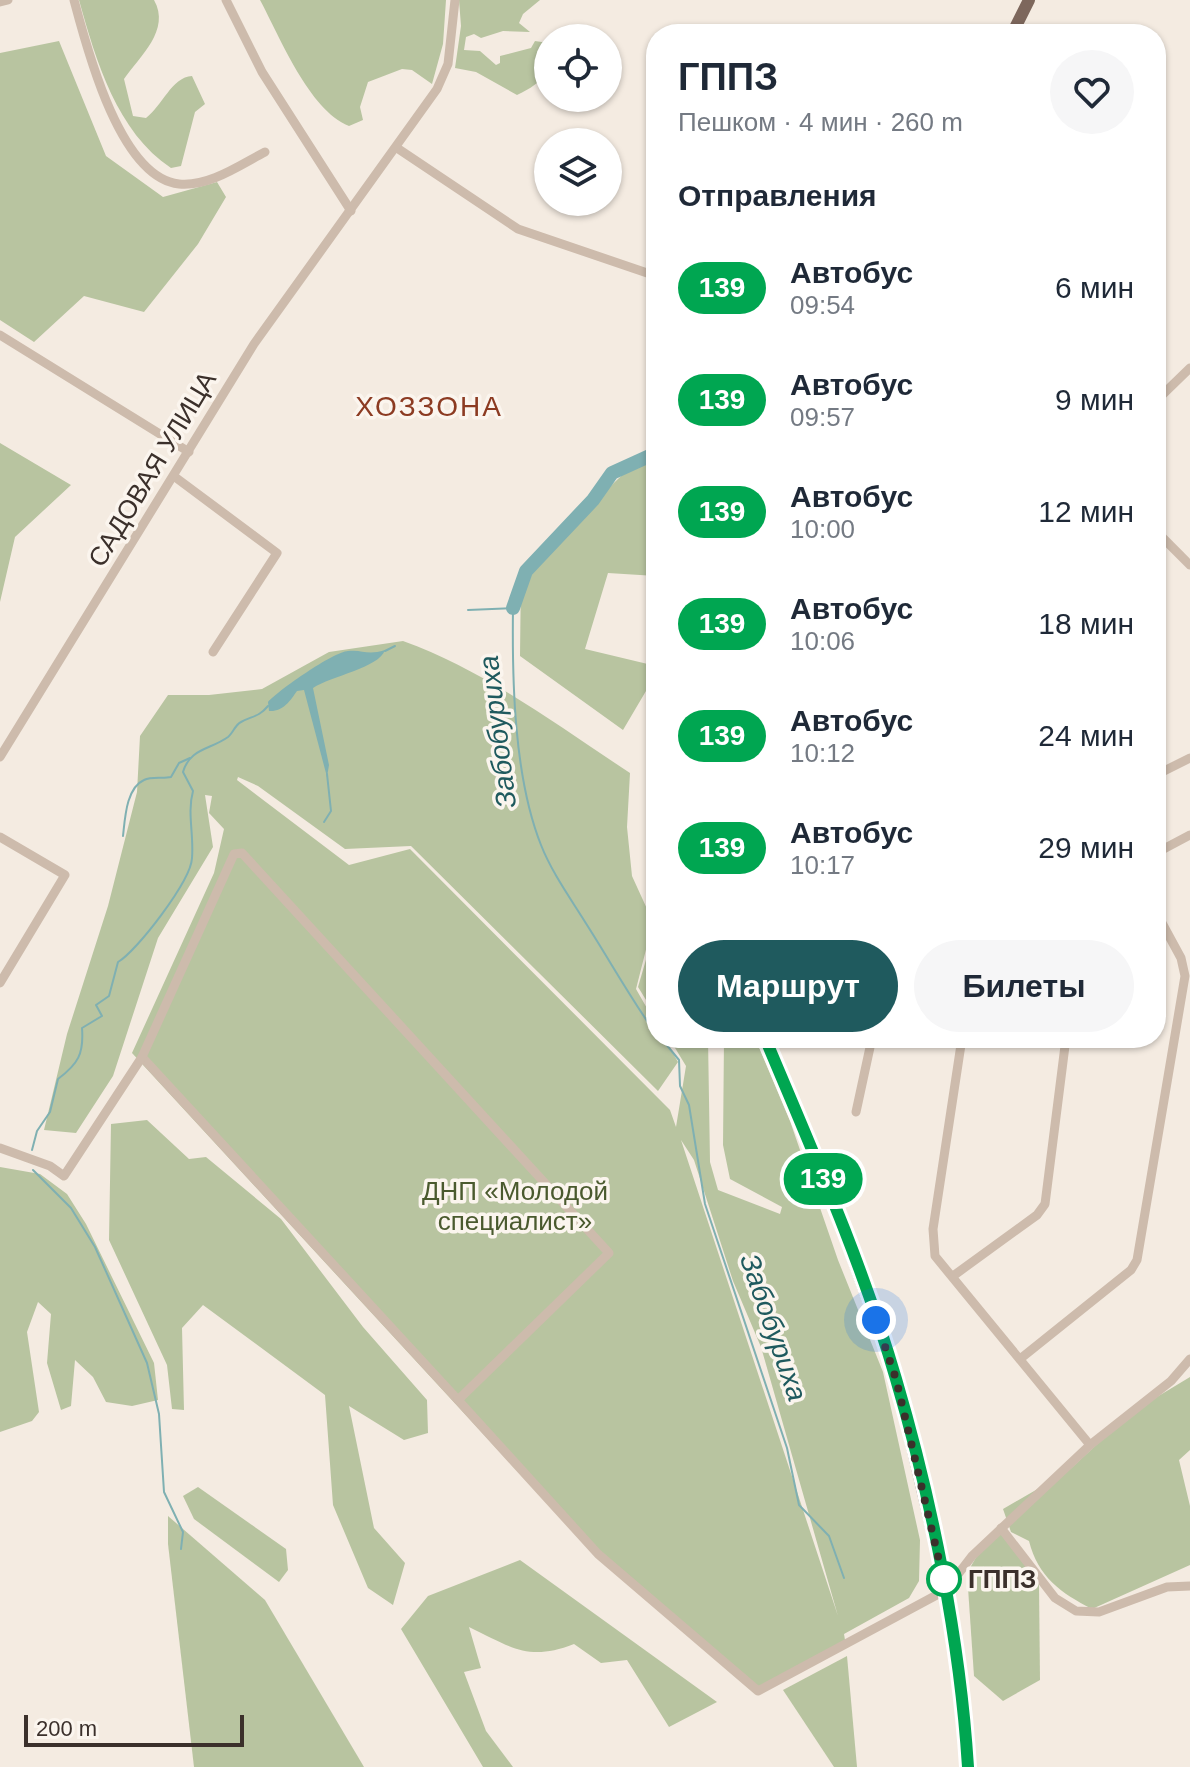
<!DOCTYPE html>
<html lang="ru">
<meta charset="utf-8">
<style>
body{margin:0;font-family:Arial,sans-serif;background:#f6f6f7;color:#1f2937;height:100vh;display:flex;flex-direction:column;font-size:30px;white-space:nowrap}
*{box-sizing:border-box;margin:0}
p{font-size:26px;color:#747a83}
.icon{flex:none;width:44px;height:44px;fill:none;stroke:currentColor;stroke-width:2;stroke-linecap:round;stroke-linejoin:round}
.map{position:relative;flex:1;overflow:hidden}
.side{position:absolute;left:646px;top:24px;width:520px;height:1024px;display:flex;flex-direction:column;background:#fff;border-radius:32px;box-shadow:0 2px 6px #0004}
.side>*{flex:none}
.badge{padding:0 16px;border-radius:26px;font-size:28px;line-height:52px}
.fabs{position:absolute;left:534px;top:24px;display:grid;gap:16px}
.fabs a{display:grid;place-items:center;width:88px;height:88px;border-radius:50%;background:#fff;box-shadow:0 2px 6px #0004;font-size:40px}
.scale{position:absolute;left:24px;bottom:20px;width:220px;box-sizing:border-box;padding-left:8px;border:4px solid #3b302b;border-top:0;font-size:22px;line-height:28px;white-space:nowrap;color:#3b302b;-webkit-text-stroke:6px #fbf5ee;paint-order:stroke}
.you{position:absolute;width:40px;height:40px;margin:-20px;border:6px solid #fff;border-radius:50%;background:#1a73e8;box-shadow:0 0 0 12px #1a73e833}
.map>.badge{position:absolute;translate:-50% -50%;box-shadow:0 0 0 4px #fff}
h2{padding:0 32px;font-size:30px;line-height:72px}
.round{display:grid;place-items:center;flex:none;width:84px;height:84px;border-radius:42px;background:#f6f6f7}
.head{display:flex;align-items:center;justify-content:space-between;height:136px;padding:0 32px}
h1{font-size:38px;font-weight:700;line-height:60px}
.action{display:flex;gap:16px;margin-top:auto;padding:16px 32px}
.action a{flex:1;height:92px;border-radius:48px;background:#1f5a5e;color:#fff;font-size:32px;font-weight:700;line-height:92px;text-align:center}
.action a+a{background:#f6f6f7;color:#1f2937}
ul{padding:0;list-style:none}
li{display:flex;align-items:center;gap:24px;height:112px;padding:0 32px}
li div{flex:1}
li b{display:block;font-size:30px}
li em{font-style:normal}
li .badge{min-width:88px;font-weight:700;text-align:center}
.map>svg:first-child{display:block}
</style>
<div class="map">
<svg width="1190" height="1767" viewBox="0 0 1190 1767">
<rect width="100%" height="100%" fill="#f4ebe1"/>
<g fill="#b8c4a0" fill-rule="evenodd">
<path d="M79 0H154C171 30 140 56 124 79L133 116 146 118C162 106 172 77 192 76L205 104 195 112 181 166 171 168C117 132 96 61 79 0Z"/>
<path d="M260 0H446L443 44 432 84 412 70 402 69 368 82 360 107 363 120 349 126C309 110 280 37 260 0Z"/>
<path d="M459 0H540L523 14 519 23 530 32 503 31 481 38 474 34 466 37 464 50 480 51 496 65 500 63V56L531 48 535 41 548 43C548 74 546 81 517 95L476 72 455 68 461 26Z"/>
<polygon points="59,41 106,156 163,197 217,182 226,197 198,244 144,312 84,296 34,342 0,320 0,53"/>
<polygon points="0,443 71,485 15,537 0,602"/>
<polygon points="656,443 656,576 608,573 585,649 656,666 656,674 623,730 520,656 521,571"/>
<path d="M403 641C486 671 557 725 630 773L627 827 632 876 653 922 636 989 656 1024V1038H664L678 1062 658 1091 411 846 345 849 258 786 238 777 237 780 349 865 410 849 670 1110 676 1127 686 1066 669 1038H708L710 1162 718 1190 780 1214 782 1207 730 1179 723 1145 724 1038H755L790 1121 838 1260 883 1372 920 1540 919 1581 909 1598 844 1634 845 1640 754 1690 591 1551 132 1053 214 873 224 829 209 813 212 796 205 795 213 847 158 938 113 1076 76 1133 44 1130 67 1034 108 906 137 792 140 736 168 695H209L262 689 329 652ZM681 1140 694 1160 733 1281 761 1347 838 1616Z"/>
<polygon points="650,946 656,950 656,1016 638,987"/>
<polygon points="147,1120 189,1159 206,1157 281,1219 363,1327 427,1400 428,1433 404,1440 349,1406 374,1528 405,1563 393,1605 368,1588 333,1505 325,1395 203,1305 182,1328 184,1410 172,1409 167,1365 109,1240 111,1124"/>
<polygon points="0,1167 40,1174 67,1194 86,1224 154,1363 158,1400 132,1406 106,1402 93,1377 75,1360 71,1406 61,1410 47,1363 51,1314 38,1302 27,1332 39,1412 32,1421 0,1432"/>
<path d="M1190 1377V1450L1179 1460 1190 1506V1565L1092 1609C1061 1593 1038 1577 1029 1541L1011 1532 1003 1509 1067 1472 1132 1412Z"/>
<polygon points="198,1487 286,1549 288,1570 279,1582 194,1519 183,1496"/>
<polygon points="168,1516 265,1600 364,1767 194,1767 168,1544"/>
<polygon points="1001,1533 1039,1584 1040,1680 1003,1701 974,1676 967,1573 989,1535"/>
<path d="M520 1560 717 1702 669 1727 627 1660 601 1663 574 1644C528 1662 511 1647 469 1627L481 1668 464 1672 486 1731 513 1767H483L401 1629 428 1596Z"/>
<polygon points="847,1656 857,1767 834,1767 783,1690"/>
</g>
<path fill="#7fb0b2" d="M385 650C379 668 331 676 313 688L329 765 327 777 304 690 297 691C290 701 283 712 269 711L268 702C279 690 333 652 348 651 363 649 366 656 385 650Z"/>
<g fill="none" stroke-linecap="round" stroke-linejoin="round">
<g stroke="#7fb0b2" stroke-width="2">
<path d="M468 610 513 608C512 681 514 777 541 845 552 873 571 899 587 925 610 961 631 999 656 1034"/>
<polyline points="385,651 395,646"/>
<polyline points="324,822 331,811 327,774"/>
<path d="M123 836C125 819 126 788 144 780 152 776 163 779 171 777L179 763 190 758"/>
<polyline points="661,1038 679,1060 680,1086 689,1105 705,1204 787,1448 799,1505 829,1536 844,1578"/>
<path d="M32 1150 37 1131 50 1112 58 1079C78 1064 84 1054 82 1028L102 1016 96 1005 109 996 118 962C136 952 191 881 192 858 194 834 187 813 193 791L183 772C190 748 210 750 228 737 233 733 235 725 241 722 252 716 259 717 268 706"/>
<polyline points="33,1170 71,1208 95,1247 147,1363 159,1414 164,1492 183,1532 181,1549"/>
</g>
<polyline stroke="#7fb0b2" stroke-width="14" points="513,608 526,571 593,500 612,473 656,453"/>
<g stroke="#cdbbac" stroke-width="9">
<path d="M74 0C87 49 120 178 179 184 209 187 240 165 265 152"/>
<polyline points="226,0 262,72 351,211"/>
<polyline points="0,2 8,0"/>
<polyline points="397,148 518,229 656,276"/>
<polyline points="0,335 189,452"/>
<polyline points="1156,401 1190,368"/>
<polyline points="175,477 277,553 213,652"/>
<polyline points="1156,531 1190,565"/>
<polyline points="0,757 254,344 437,89 448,64 455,0"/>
<polyline points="1156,775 1190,758"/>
<polyline points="0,837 65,875 0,983"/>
<polyline points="1156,853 1190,835"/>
<polyline points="962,1038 933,1229 935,1256 1090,1445"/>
<polyline points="142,1057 458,1400"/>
<polyline points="856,1112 872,1038"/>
<polyline points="0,1148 50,1166 64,1176 142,1057 234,854 242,853 609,1253 458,1400 598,1554 758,1691 946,1590 972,1556 1090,1445 1171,1381 1190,1359"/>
<polyline points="953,1276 1037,1215 1045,1204 1066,1038"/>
<polyline points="1020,1359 1131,1270 1137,1260 1185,976 1181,958 1156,912"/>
<polyline points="1001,1528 1055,1598 1076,1611 1099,1612 1167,1587 1190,1586"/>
</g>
<g stroke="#7d675c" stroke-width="12">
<polyline points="1012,34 1029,0"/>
<polyline points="765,1038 832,1200 896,1379 946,1590 965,1714 968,1767"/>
</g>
</g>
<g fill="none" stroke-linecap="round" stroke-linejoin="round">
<g stroke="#fff" stroke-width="18">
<path id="line" d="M765 1038C812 1150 862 1262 896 1379 932 1501 960 1640 968 1767"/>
</g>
<use href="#line" stroke="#00a651" stroke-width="12"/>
<polyline stroke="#3b302b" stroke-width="8" stroke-dasharray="0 14.4" points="876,1320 896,1379 946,1590 944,1579"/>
</g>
<circle fill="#fff" stroke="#00a651" stroke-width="4" cx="944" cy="1579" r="16"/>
<g text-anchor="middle" stroke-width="7" stroke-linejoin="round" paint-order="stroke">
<g font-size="26" fill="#3b302b" stroke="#fbf5ee">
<text transform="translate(152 469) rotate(-59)" y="9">САДОВАЯ УЛИЦА</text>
</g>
<g font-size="26" fill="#4a5a2e" stroke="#fbf5ee">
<text x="515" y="1200">ДНП «Молодой<tspan x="515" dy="30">специалист»</tspan></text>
</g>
<g font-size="26" font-weight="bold" fill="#3b302b" stroke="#fbf5ee" text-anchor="start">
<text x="968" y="1588">ГППЗ</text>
</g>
<g font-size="28" letter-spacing="2" fill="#8c3b22" stroke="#fbf5ee">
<text x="429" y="416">ХОЗЗОНА</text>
</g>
<g font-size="28" font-style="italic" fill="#1f5a5e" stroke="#fbf5ee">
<text transform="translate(497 732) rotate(-97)" y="10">Забобуриха</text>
<text transform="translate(774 1327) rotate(71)" y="10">Забобуриха</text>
</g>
</g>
</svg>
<div class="fabs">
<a><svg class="icon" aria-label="locate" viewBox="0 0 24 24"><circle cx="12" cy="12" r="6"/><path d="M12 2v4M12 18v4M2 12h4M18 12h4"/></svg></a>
<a><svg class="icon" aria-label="layers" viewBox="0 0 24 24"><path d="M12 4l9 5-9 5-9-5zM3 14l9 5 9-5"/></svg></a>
</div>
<div class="scale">200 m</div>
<div class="you" style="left:876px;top:1320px"></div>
<b class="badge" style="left:823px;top:1179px;background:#00a651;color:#fff">139</b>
<section class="side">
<div class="head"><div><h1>ГППЗ</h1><p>Пешком · 4 мин · 260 m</p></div><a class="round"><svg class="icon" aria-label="heart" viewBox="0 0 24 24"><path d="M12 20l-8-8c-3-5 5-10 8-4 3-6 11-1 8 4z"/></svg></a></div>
<h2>Отправления</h2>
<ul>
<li><span class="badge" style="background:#00a651;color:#fff">139</span><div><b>Автобус</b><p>09:54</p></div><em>6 мин</em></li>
<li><span class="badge" style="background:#00a651;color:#fff">139</span><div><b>Автобус</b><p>09:57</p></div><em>9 мин</em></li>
<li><span class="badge" style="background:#00a651;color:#fff">139</span><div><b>Автобус</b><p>10:00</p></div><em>12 мин</em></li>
<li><span class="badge" style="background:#00a651;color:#fff">139</span><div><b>Автобус</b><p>10:06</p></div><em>18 мин</em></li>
<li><span class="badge" style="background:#00a651;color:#fff">139</span><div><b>Автобус</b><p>10:12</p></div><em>24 мин</em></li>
<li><span class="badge" style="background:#00a651;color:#fff">139</span><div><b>Автобус</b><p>10:17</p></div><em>29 мин</em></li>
</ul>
<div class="action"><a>Маршрут</a><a>Билеты</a></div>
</section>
</div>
